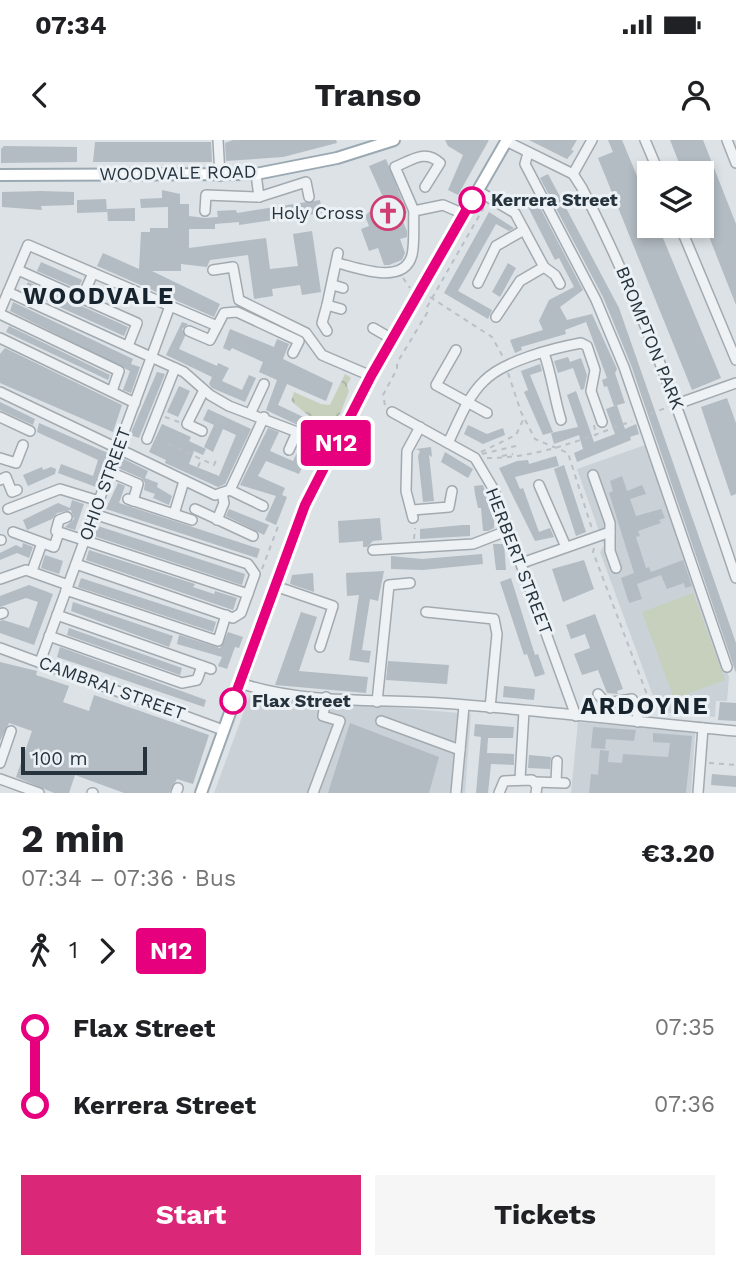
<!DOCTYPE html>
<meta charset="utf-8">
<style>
body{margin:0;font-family:"Work Sans",sans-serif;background:#f6f6f6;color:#202124;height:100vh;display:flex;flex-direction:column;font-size:26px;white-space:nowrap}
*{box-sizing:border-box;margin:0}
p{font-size:23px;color:#757577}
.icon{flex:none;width:38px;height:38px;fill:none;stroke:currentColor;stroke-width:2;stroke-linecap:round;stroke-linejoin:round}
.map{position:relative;height:653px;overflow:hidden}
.panel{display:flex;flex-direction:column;background:#fff;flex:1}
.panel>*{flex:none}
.badge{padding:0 14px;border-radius:5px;font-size:24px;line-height:46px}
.tools{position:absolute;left:637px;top:21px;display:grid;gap:14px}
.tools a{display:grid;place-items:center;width:77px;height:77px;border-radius:0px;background:#fff;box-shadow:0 4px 10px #0003;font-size:35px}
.scale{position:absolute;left:21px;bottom:18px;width:126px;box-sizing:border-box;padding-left:7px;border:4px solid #26333d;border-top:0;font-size:19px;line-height:24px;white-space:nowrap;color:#26333d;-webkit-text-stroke:5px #ebf1f4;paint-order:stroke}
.map>.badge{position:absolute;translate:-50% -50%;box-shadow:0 0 0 4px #fff}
.legs{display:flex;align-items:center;gap:10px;height:77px;padding:0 21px;font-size:23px}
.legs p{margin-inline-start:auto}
.head{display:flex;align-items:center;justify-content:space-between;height:119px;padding:0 21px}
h1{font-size:38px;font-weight:700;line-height:52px}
.primary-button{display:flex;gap:14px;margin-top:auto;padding:14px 21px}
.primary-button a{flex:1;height:80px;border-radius:0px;background:#db2777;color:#fff;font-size:28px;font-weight:700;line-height:80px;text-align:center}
.primary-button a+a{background:#f6f6f6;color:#202124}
ul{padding:0 21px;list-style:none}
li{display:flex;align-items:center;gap:24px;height:77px;font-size:26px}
li i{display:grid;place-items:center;width:10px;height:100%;margin:0 9px;background:currentColor}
li i::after{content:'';width:18px;height:18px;margin:-9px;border:5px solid;border-radius:50%;background:#fff}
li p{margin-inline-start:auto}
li:first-child i{background:linear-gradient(#0000 50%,currentColor 0)}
li:last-child i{background:linear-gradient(currentColor 50%,#0000 0)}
.status{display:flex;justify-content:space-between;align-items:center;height:49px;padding:0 35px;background:#fff;direction:ltr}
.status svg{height:19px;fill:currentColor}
header{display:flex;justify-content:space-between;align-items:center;height:91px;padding:0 21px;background:#fff;font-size:32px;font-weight:700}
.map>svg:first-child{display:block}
</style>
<div class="status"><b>07:34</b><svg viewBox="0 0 49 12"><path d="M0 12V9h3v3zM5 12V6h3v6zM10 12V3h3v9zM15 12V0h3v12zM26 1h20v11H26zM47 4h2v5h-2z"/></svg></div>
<header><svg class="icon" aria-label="back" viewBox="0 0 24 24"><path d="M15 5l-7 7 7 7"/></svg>Transo<svg class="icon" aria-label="person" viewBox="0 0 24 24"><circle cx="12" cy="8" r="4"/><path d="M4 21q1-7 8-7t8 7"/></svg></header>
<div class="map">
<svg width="736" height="653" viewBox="0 0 736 653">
<defs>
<pattern id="forest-crowns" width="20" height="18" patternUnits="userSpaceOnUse" patternTransform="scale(1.75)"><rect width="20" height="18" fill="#c6d0bd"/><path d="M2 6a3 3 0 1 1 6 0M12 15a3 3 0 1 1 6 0" fill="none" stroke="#aab3a3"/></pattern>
</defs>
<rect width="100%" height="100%" fill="#dce2e6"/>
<g fill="#cad2d8">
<polygon points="648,304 729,537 727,561 716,561 715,577 659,572 600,412 604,405 577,329"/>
<polygon points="250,555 471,574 465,653 214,653"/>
<polygon points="578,582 695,592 691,653 571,653"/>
</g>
<polygon fill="#c6d0bd" points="693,453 725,540 674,559 642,472"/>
<polygon fill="url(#forest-crowns)" points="345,234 351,238 347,245 349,251 340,274 327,291 291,261 294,252 321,264 330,265"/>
<g fill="#b3bcc3">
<polygon points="233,0 336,0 337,3 283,17 226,21 225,3"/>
<polygon points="445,0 489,0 458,55 448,50 463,15 448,6"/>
<polygon points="529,0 577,0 571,10 574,11 567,19"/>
<polygon points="608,0 622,0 649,65 649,86 658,86 721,238 692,250 598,18 613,12"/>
<polygon points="670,0 703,0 736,84 736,165 702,79 702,33 683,33"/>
<polygon points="95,2 211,2 212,22 93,22"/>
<polygon points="4,6 77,7 77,22 1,23 1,9"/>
<polygon points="386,19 407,73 400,75 407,91 407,97 400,99 405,113 402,120 389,125 384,125 378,108 369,111 361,89 369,86 365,76 371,70 376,68 391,75 369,26"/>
<polygon points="548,34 619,168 736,503 736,533 631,225 603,157 540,38"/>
<polygon points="162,50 180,54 180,64 189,64 189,76 205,78 218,77 217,71 236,70 237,73 320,60 322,73 239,85 239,82 215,84 215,89 189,89 189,108 266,98 270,129 298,126 293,94 312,91 321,152 302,155 300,145 272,149 273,156 254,159 248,115 210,120 207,127 181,124 181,131 152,131 220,164 214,177 97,126 103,113 139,129 141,92 150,92 150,88 168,88 168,67 141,68 140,59 162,58"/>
<polygon points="41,51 74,52 74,65 41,66 42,70 2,67 2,52"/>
<polygon points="534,56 583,150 560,167 567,180 592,174 617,229 615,233 625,263 614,266 607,246 604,247 602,240 607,238 585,179 586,182 565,190 566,194 521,207 522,210 515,213 510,200 543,190 539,181 549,160 574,147 559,118 555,120 525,61"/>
<polygon points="106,59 107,72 77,73 77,60"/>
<polygon points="135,68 135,81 108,81 107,69"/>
<polygon points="489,72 514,88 509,91 496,84 458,151 492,170 488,179 444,153"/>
<polygon points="41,122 82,140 78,149 37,131"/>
<polygon points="508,123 516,128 500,157 492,152"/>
<polygon points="28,142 128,187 124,196 24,151"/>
<polygon points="13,162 133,219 131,224 140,227 131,253 123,250 130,231 10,171"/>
<polygon points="182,182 188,184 182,189 185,196 179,209 217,226 218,223 229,228 222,241 242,250 249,235 256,238 245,262 212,248 209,244 212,237 166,215"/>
<polygon points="9,186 110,235 108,240 6,192"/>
<polygon points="230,189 274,207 277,199 289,204 283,219 333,243 326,261 287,244 278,265 314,282 311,289 319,292 299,334 266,321 258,336 285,348 282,355 287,357 276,385 265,380 276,356 240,345 268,288 279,292 270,311 293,321 308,290 266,270 277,240 259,232 263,222 232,208 230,211 223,208"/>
<polygon points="5,208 122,265 113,292 0,243 0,214"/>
<polygon points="568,217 570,222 581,218 587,235 584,249 581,250 573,228 558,233 554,221"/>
<polygon points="540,224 542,231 530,235 553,292 543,295 524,252 528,250 521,231"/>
<polygon points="157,232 165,234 139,298 130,295"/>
<polygon points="179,246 190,251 178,277 167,272"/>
<polygon points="576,251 594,302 615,294 606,269 617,265 625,289 636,284 639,294 630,297 631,300 577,322 574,313 583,309 579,295 554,304 551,293 578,287 567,255"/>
<polygon points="727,258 736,283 736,354 731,356 701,267"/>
<polygon points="0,262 35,279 33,285 0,270"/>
<polygon points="208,269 251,289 225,344 218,347 165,323 166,320 149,312 162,284 191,297 189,301 206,309 203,315 194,311 189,324 219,336 236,295 223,289 213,312 204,307 214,285 203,280"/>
<polygon points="39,283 108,313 96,347 58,333 61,324 93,336 98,320 37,292"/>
<polygon points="468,285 487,294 503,288 505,295 483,304 464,294"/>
<polygon points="431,307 432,317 429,315 434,361 423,362 418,316 420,311 416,309"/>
<polygon points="445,312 473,329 468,338 441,322"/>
<polygon points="556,316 559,326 515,337 520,349 523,348 539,392 550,388 554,397 535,401 499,328 517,321 528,320 529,324"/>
<polygon points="122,318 148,331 145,338 158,343 157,347 172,356 169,365 153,358 155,354 144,350 145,343 141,338 118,328"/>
<polygon points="564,325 586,392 576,396 554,329"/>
<polygon points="42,327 43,330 51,327 56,329 55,334 28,346 23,335"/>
<polygon points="622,336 627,351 642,345 646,354 630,359 636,376 661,369 665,378 659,380 661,383 638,391 640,396 636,397 646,428 649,427 651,432 683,420 692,446 685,448 684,443 667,449 661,435 637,444 642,459 629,463 621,438 634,433 609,353 613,351 610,341"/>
<polygon points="118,343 125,346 119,363 260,409 257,418 106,369"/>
<polygon points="483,345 494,381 494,388 488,391 483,391 481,368 478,368 475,354 474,346"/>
<polygon points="72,360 84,364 75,390 65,387 74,379 71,370 57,373 52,379 27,390 23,380 58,363 70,368"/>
<polygon points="229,369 269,385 264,395 226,376"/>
<polygon points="380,378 382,400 373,401 367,407 363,407 363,401 339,403 338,381"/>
<polygon points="463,385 470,385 470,396 420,399 420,389"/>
<polygon points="98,386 245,434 242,445 94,396"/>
<polygon points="23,403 33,407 29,418 17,413 0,420 0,413 16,405 22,408"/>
<polygon points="493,404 504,404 506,430 496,430"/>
<polygon points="89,410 195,444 193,447 214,454 215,451 237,458 233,470 86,420"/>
<polygon points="482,414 483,424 423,430 391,429 391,416 422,419"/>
<polygon points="45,415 63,421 59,434 41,428"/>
<polygon points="584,420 594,449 563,462 552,429"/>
<polygon points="384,431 378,461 370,459 362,510 371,511 369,523 349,520 359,455 347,456 346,433"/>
<polygon points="313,433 314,452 290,444 292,435"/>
<polygon points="81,438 216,482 213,492 78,447"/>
<polygon points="511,438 535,515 538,514 545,534 535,537 527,514 524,515 500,442"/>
<polygon points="29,445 53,454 34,505 0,493 0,481 3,480 29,488 38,462 26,458 0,467 0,456"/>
<polygon points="73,462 173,496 169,507 71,471"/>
<polygon points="301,472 317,477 299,531 368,537 366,553 275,545"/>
<polygon points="595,474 623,549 617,551 618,554 607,553 598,530 582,535 574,514 590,508 585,494 571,499 566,485"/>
<polygon points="69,488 182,528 180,535 67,495"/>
<polygon points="228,492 243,497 239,508 235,507 227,529 218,526 222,517 177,504 179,495 220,508"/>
<polygon points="60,507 206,560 204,567 57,517"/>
<polygon points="388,521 449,525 447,544 386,540"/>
<polygon points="0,522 37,531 36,535 69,546 63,562 89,571 94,555 209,595 193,644 177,639 169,653 124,653 75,635 69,653 54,653 16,637 32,591 9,583 0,601"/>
<polygon points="504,546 535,549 534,560 503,557"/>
<polygon points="720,562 736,563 736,581 718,580"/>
<polygon points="350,583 439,617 429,653 328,653"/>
<polygon points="475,584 514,587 513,598 488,598 487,613 514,614 514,625 491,624 488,653 476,653 481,597 474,596"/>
<polygon points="593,587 636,590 634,601 606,599 605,609 591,608"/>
<polygon points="653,593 692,596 686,653 589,653 591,634 598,635 600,610 609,611 608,622 622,623 623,614 668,617 670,603 653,602"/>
<polygon points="529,615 551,617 550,629 528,628"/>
<polygon points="712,634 736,636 736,647 711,645"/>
</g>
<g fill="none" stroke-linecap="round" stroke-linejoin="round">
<g stroke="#a2aab0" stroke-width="12">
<g id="minor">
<polyline points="218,0 220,36"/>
<polyline points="645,0 659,33"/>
<polyline points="727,0 736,23"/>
<path d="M506 1 573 34 582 48C647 174 691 304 736 438"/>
<polyline points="528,13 525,24 596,160 624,227 727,527"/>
<polyline points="256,34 259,57"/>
<polyline points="573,34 592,0"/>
<polyline points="478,51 515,73 544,127 555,135 560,144"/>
<polyline points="205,71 206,55 259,57 306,42 309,57"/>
<path d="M414 71 395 27C412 20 425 9 440 23L425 47"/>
<polyline points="680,86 736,220"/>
<polyline points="338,113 327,165 341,169"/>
<path d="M338 123C358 128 404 146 412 115 415 102 413 85 414 71L443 65 464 74"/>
<polyline points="18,130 137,183 128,206"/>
<polyline points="213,130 233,127 239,160 306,193 322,215 371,236"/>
<polyline points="478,143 496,106 524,90"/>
<polyline points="333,145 343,148"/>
<polyline points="8,152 184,232 210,255 229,266 297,292 289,310"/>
<polyline points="82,158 93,133"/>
<polyline points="0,171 28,105 217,186"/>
<polyline points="0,174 119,231 112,251"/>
<polyline points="496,177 520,141 544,127"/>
<polyline points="373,188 392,199"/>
<polyline points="189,191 210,200 224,173 237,172 299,201 293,213"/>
<polyline points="327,191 322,183 327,165"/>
<polyline points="0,198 135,263"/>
<polyline points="456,210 436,245 487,273"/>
<path d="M544 213C552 236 554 257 561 280"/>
<polyline points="0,252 215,355 230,350"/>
<polyline points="677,264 736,243"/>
<polyline points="251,272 264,244"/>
<polyline points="392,272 475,318 494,350 576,576"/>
<polyline points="0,277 30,291"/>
<polyline points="202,291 187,284 204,250"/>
<polyline points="147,299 175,228"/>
<path d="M448 303C458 283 467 257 484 241 503 221 554 208 581 203L587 206 595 230 591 251 602 282"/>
<polyline points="0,318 16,323 23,305"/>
<polyline points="110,332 138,344 133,361"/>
<polyline points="593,335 610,383 610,411 616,428"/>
<polyline points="0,340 6,337 12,352 17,350"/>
<polyline points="539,345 566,407"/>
<polyline points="230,350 264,277"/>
<polyline points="230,350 263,366"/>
<polyline points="128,359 192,380"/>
<polyline points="8,369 60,349 99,361"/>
<polyline points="195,369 253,396"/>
<polyline points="413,370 449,367 452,351"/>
<polyline points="174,374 184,341"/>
<polyline points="67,377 59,380 56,391 248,454"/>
<polyline points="413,378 406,351 407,311 420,287"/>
<polyline points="217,380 224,363 222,353"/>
<polyline points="13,392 54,407 59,392"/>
<polyline points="0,400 1,400"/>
<polyline points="373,410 473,404 509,390"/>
<polyline points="522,423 610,392"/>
<polyline points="76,424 233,478 241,473 255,434 248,424 94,374"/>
<polyline points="32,431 42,403"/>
<polyline points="0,439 26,430 68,445"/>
<polyline points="275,446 333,466 320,507"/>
<polyline points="66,450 218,501 226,475"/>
<polyline points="426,472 494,479 497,494 490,568"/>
<polyline points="0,474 3,473"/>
<polyline points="57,475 211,529"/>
<polyline points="49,496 182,543 197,540 202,526"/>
<polyline points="0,508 223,590"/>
<polyline points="40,522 170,166"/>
<path d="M240 543C302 564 375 559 440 563 539 570 637 582 736 591"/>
<polyline points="598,554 606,563 632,559 637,567 638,582"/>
<polyline points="377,562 389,445 410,443"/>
<polyline points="381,581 460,610"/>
<polyline points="0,623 11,591"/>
<polyline points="0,639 39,653"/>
<polyline points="520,639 524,571"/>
<polyline points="535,642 565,643"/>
<polyline points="556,642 557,621"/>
<polyline points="92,653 93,653"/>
<polyline points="176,653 178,648"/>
<polyline points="313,653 340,581 323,576 326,557"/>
<polyline points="456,653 464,566"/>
<polyline points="499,653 504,641 532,640 537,646 536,653"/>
<polyline points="698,653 703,588"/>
</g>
</g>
<g stroke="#9ba9b2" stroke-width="14">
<g id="major">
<polyline points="0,35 256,34 337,18 394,0"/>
<polyline points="201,653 305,365 371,236 507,0"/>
</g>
</g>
<g stroke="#bac0c5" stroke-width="2" stroke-dasharray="5 5" stroke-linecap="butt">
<polyline points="403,138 410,148"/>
<polyline points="430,157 492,197 503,217"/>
<polyline points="508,233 521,272 535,299 568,313 592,389"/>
<polyline points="385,265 383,255 397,229 397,223 427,173 427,167 483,69 482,64"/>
<polyline points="650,274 668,267"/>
<polyline points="165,277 179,282"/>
<polyline points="594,285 596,296"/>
<polyline points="168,304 214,325 217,318"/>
<polyline points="481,312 516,295 523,280"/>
<polyline points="482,314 520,305"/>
<polyline points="502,316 513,314"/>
<path d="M487 318C539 318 583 299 632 281"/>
<polyline points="198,327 201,320"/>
<polyline points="414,399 415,388"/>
<polyline points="594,408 593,412 654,573"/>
<polyline points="262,429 279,384"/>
<polyline points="709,623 736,625"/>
</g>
<use href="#minor" stroke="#eef2f5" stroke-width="9"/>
<use href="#major" stroke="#fff" stroke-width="10"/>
</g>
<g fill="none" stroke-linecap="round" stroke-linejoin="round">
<g stroke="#fff" stroke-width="16">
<polyline id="line-1" points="233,561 305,365 371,236 472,60"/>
</g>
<use href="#line-1" stroke="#e6007e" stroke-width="10"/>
</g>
<defs>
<g id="church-ring" transform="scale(1.75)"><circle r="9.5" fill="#ebf1f4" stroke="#cf3d72" stroke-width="1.5"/><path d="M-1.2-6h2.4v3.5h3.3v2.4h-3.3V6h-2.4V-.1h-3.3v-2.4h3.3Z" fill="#cf3d72"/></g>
</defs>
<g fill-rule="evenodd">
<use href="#church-ring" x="388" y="73"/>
</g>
<g fill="#fff" stroke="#e6007e" stroke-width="3.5">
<circle cx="472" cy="60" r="12"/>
<circle cx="233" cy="561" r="12"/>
</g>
<g text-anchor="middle" stroke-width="6" stroke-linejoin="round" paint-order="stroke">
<g font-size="18" fill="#26333d" stroke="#ebf1f4">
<text transform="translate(178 33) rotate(-1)" y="6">WOODVALE ROAD</text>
<text transform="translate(650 198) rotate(68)" y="6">BROMPTON PARK</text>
<text transform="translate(105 344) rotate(-70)" y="6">OHIO STREET</text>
<text transform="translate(519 421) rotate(69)" y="6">HERBERT STREET</text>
<text transform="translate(112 548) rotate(20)" y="6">CAMBRAI STREET</text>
</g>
<g font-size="18" font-weight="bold" fill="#26333d" stroke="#ebf1f4" text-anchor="start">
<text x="491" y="66">Kerrera Street</text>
<text x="252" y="567">Flax Street</text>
</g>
<g font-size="18" fill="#26333d" stroke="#ebf1f4" text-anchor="end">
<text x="364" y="79">Holy Cross</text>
</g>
<g font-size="24" font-weight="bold" letter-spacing="2" fill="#18242d" stroke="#ebf1f4">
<text x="99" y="164">WOODVALE</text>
<text x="645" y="574">ARDOYNE</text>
</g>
</g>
</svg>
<div class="tools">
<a><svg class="icon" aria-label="layers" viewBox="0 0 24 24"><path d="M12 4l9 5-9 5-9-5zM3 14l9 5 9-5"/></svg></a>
</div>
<div class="scale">100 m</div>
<b class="badge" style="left:336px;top:303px;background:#e6007e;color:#fff">N12</b>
</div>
<section class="panel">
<div class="head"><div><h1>2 min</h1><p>07:34 – 07:36 · Bus</p></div><b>€3.20</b></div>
<div class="legs"><svg class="icon" aria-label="walk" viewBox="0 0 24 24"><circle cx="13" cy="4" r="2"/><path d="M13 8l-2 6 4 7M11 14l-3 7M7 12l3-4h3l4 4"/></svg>1<svg class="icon" aria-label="forward" viewBox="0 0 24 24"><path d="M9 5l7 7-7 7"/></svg><b class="badge" style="background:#e6007e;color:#fff">N12</b></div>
<ul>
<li><i style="color:#e6007e"></i><b>Flax Street</b><p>07:35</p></li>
<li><i style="color:#e6007e"></i><b>Kerrera Street</b><p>07:36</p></li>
</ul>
<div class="primary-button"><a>Start</a><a>Tickets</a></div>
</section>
